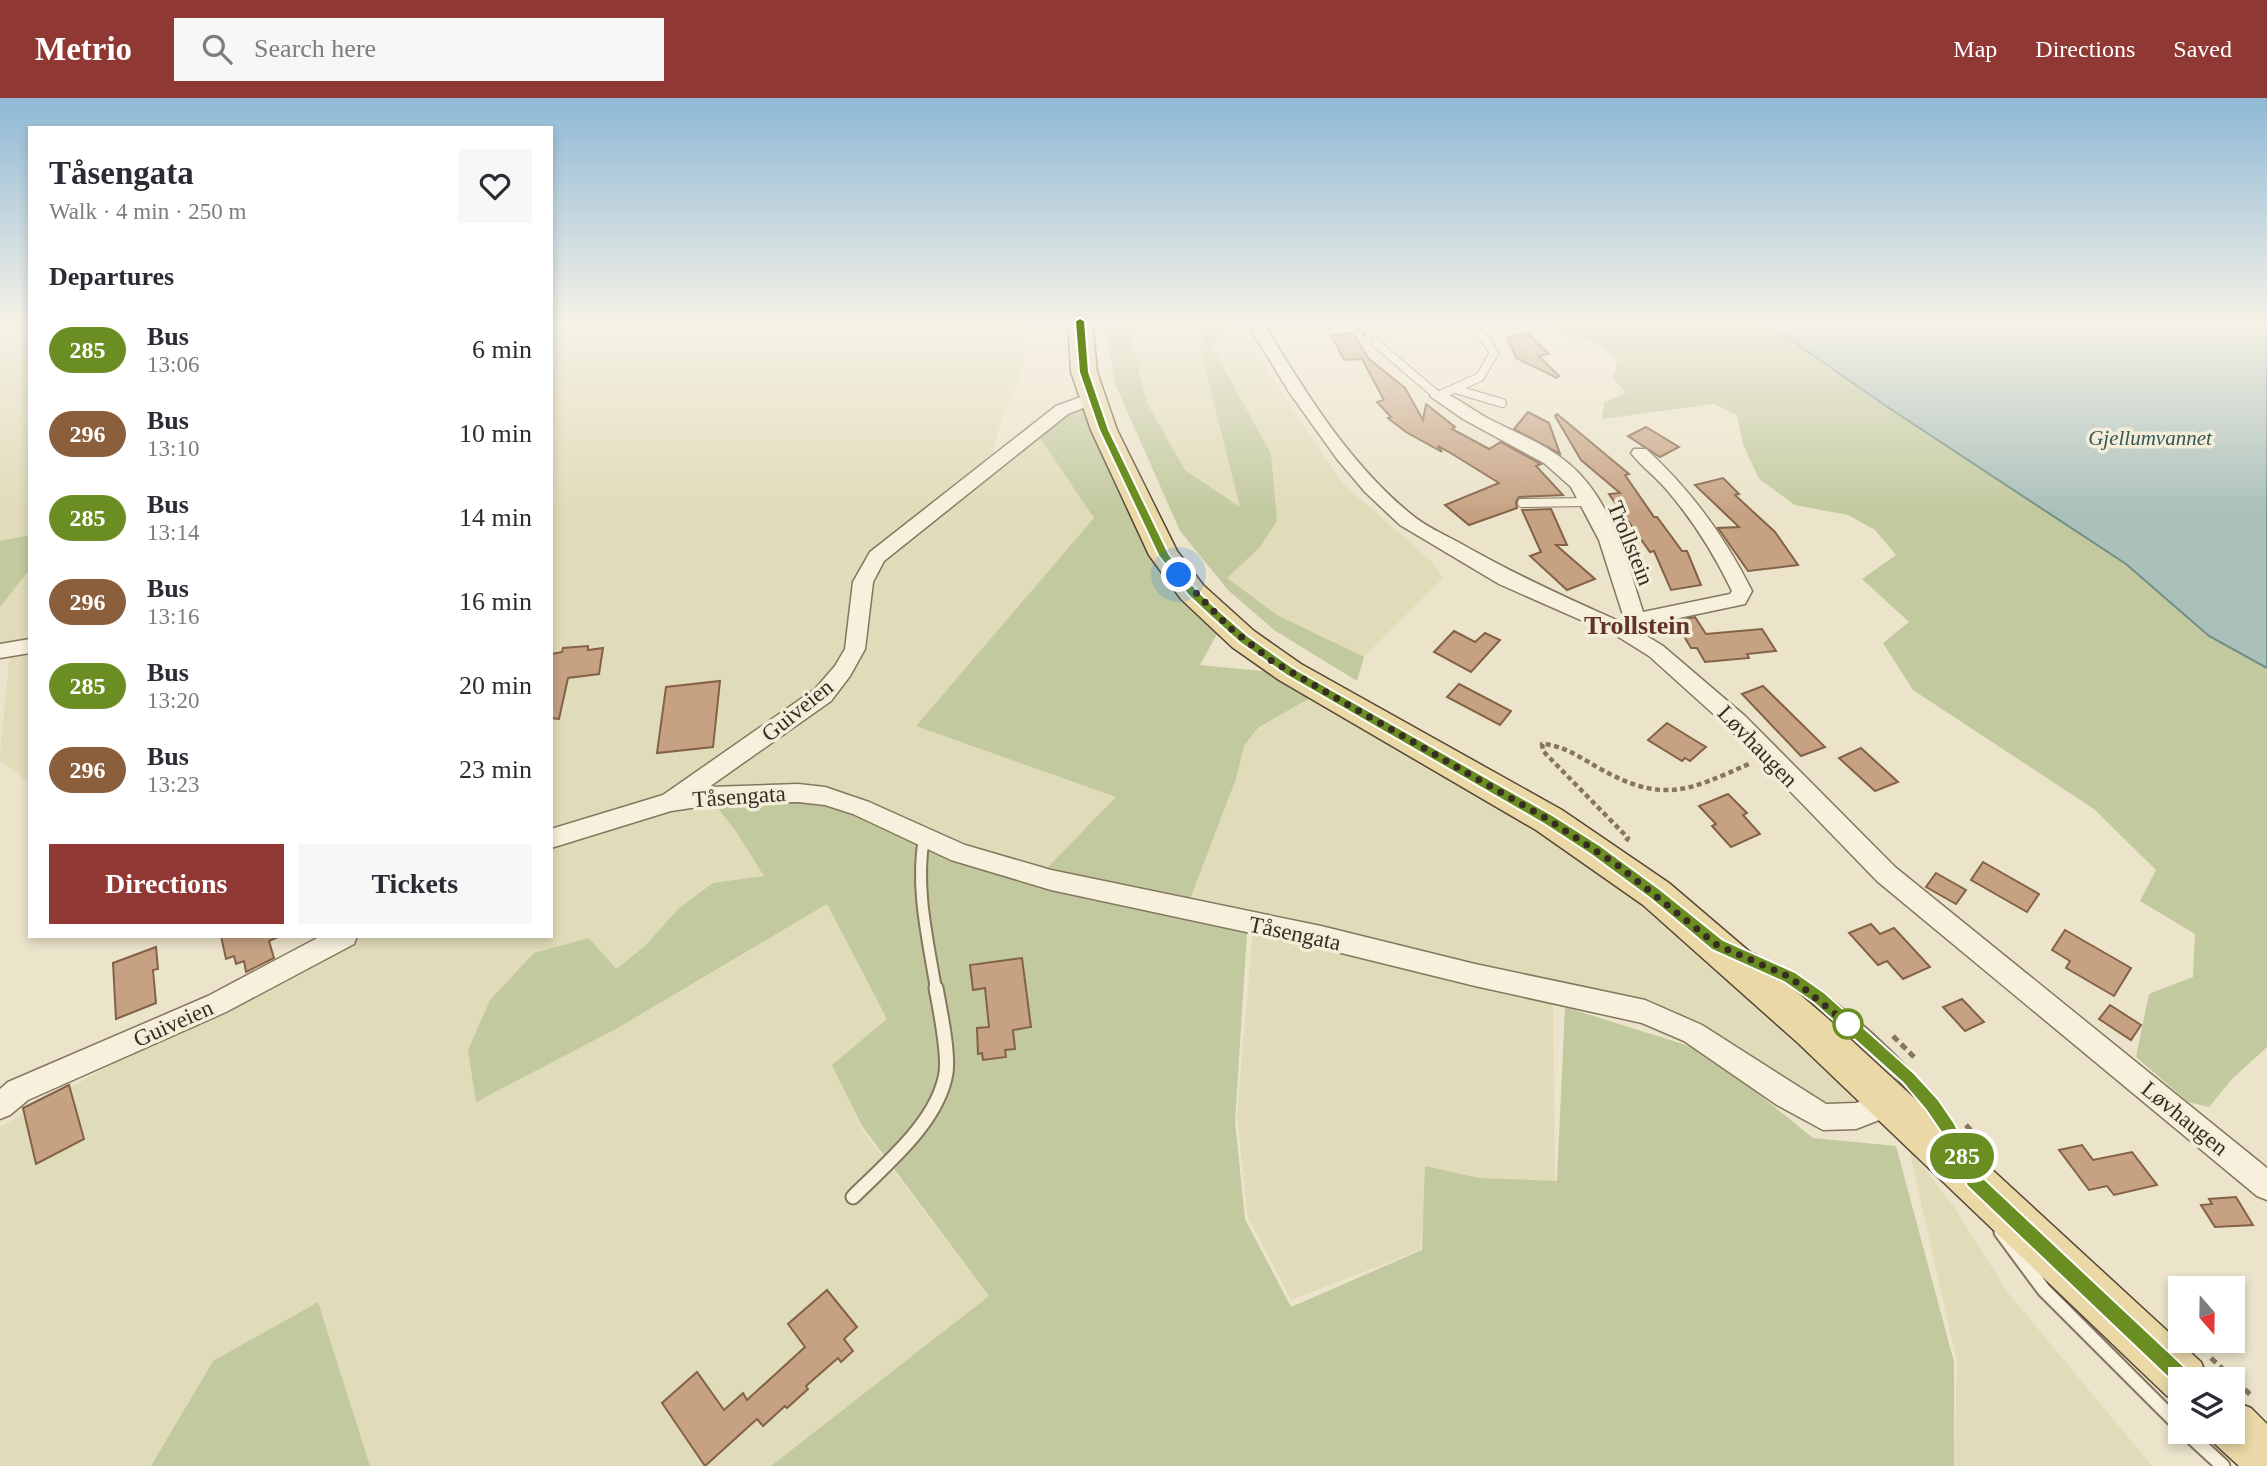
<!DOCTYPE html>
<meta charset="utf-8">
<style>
body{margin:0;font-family:"Times New Roman",serif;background:#f7f7f7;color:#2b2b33;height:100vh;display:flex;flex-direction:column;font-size:26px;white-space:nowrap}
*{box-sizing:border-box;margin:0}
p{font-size:23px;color:#7c7c81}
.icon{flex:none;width:38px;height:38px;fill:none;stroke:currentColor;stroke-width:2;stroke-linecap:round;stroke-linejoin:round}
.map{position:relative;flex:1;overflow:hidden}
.drawer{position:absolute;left:28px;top:28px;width:525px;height:812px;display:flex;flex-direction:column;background:#fff;border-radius:0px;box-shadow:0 4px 10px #0003}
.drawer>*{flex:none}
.badge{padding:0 14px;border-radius:23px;font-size:24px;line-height:46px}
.needle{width:46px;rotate:160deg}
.fabs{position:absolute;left:2168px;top:1178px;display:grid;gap:14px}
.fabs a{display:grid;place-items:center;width:77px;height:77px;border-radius:0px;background:#fff;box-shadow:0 4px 10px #0003;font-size:35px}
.you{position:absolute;width:35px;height:35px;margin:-18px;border:5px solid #fff;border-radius:50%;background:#1a73e8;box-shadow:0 0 0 10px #1a73e833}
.map>.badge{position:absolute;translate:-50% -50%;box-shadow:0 0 0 4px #fff}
h2{padding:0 21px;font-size:26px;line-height:63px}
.round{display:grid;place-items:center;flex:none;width:74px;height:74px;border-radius:0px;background:#f7f7f7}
.headline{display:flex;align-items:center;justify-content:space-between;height:119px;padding:0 21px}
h1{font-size:33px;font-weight:700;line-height:52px}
.cta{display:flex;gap:14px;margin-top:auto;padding:14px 21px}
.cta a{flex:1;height:80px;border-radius:0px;background:#903834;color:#fff;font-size:28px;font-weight:700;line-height:80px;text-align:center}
.cta a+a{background:#f7f7f7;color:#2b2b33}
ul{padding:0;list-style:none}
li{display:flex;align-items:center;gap:21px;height:84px;padding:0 21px}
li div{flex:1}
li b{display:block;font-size:26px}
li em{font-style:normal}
li .badge{min-width:77px;font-weight:700;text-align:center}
header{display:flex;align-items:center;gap:42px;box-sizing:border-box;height:98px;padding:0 35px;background:#903834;color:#fff}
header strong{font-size:33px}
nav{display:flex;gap:38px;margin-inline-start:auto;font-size:24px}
.search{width:490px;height:63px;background:#f7f7f7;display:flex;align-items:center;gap:18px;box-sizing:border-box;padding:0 24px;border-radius:0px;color:#7c7c81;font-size:26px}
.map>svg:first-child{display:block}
</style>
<header>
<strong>Metrio</strong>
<div class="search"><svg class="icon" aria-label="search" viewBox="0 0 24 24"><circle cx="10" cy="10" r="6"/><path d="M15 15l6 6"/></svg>Search here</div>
<nav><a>Map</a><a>Directions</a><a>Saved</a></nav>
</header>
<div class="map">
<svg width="2267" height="1368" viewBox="0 0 2267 1368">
<rect width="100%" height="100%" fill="#ebe3ca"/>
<g fill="#e0dbb8">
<polygon points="0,223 30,223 30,437 0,443"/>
<polygon points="551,223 1024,223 1024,233 1022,275 1003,315 992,357 880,460 858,504 855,551 823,597 664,698 551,729"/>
<polygon points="1131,223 1206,223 1201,253 1241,410 1185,372 1147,305 1130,238"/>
<polygon points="1236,226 1344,387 1431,463 1443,480 1364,559 1277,517 1226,480 1259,450 1213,250 1223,235"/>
<polygon points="1038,337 1095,420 916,628 1117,699 1047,770 980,753 833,695 695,694 829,596 861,507 882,462"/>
<polygon points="30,471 30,547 0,552 0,509"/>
<polygon points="30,552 30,686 0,662 0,656 10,554"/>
<polygon points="1312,599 1600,767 1866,1003 1826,1009 1648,906 1190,801 1236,681 1244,648 1258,631"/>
<polygon points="709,699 735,732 765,778 678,811 646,847 615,871 490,902 468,952 476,1004 616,931 827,806 887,921 833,967 863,1033 989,1198 771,1368 370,1368 318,1204 213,1263 151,1368 0,1368 0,1029 341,838 551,838 551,732"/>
<polygon points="1254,820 1553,907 1555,1095 1428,1070 1420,1152 1291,1202 1247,1117 1237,1015"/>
<polygon points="1909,1051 1952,1106 2008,1195 2152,1368 1954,1368 1957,1263"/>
</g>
<g fill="#c2c99e">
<polygon points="1109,223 1131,223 1130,238 1147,305 1185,372 1240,409 1201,253 1206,223 1239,223 1223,235 1213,250 1271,356 1277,423 1259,450 1227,480 1277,517 1364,559 1357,583 1274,532 1228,492 1180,433 1116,288 1109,253"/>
<polygon points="1534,223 1764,223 1886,308 2126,466 2209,538 2267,570 2267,949 2232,981 2209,1009 2188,1004 2136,959 2149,896 2193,879 2195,836 2140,803 2156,772 2094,711 1913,592 1883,545 1909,524 1862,481 1896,457 1875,432 1848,417 1795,407 1759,381 1743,346 1737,317 1714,306 1602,321 1604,304 1626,295 1613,280 1618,261 1601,248"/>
<polygon points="1082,307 1218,534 1200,567 1271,574 1312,599 1258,630 1244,648 1236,681 1190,801 1047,770 1116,699 916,628 1094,420 1038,337"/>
<polygon points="30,437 30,471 0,509 0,443"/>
<polygon points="709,699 830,701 979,758 1248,819 1235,1024 1245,1121 1291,1209 1422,1152 1425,1068 1479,1080 1557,1083 1565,909 1705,953 1813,1040 1896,1048 1954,1264 1954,1368 771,1368 989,1198 862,1028 832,967 887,921 827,806 616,931 476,1004 468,952 490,902 534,855 589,840 616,871 646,847 678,811 713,785 764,778 735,732"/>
<polygon points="318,1204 370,1368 151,1368 213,1263"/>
</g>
<polygon fill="#aac0ba" stroke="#718e88" stroke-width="2" points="1764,223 2267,224 2267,570 2209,538 2126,466 1886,308"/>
<g fill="#c6a283" stroke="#846247" stroke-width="2">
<polygon points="1353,235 1369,261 1405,290 1423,322 1426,306 1455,329 1452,331 1489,351 1501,344 1541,366 1536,368 1563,397 1519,399 1516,404 1517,410 1469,427 1445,407 1499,385 1449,354 1438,348 1442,354 1406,334 1388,320 1391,319 1377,304 1384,302 1362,261 1344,262 1331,237"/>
<polygon points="1527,235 1549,256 1539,258 1559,278 1557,280 1516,260 1507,240"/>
<polygon points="1528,314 1549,325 1560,356 1514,331"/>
<polygon points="1557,316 1629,376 1625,377 1654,419 1657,419 1682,453 1687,453 1701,487 1671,492 1654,453 1650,454 1609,396 1620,395 1581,362 1555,318"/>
<polygon points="1646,329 1679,349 1660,359 1628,338"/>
<polygon points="1723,380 1739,396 1735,397 1775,434 1798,467 1748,473 1718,430 1739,429 1695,387"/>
<polygon points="1551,411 1567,447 1556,447 1595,481 1567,492 1530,458 1541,454 1522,412"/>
<polygon points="1695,519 1706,536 1762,531 1776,553 1747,556 1749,560 1705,564 1697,550 1691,550 1675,523"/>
<polygon points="1454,533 1475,544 1485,535 1500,542 1471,574 1434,554"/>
<polygon points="588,548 588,552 603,550 599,576 568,580 559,621 551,620 551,556 562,554 563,550"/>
<polygon points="720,583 713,649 657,655 666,589"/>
<polygon points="1459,586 1511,613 1500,627 1447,599"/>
<polygon points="1763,588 1825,649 1801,658 1742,596"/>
<polygon points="1667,625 1696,643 1706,649 1690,663 1685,660 1682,663 1648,642"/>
<polygon points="1861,650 1898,684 1875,693 1839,660"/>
<polygon points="1728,696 1747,715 1743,717 1760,736 1731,749 1712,728 1716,726 1699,708"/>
<polygon points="1983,764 2039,796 2027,814 1971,782"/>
<polygon points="1936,775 1966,792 1956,806 1926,789"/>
<polygon points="1871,826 1880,836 1894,830 1930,869 1903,881 1887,863 1878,867 1849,835"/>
<polygon points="2065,832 2131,870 2114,898 2066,870 2070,863 2052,852"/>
<polygon points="221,838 280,838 269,843 274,860 246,874 244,863 236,866 234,858 226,861"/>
<polygon points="156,849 158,871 153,872 156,905 116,921 113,865"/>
<polygon points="1022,860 1031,929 1013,932 1015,951 1005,952 1006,959 983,962 982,955 978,956 977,930 989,929 985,890 973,892 970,867"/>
<polygon points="1962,901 1984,924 1965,933 1943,909"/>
<polygon points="2110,907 2141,927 2131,942 2099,921"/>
<polygon points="69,987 84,1041 36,1066 23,1010"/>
<polygon points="2082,1047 2093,1062 2132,1054 2157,1087 2114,1097 2107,1088 2089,1092 2059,1052"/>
<polygon points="2236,1099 2253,1127 2215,1129 2201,1107 2212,1106 2209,1101"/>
<polygon points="827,1192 857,1229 844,1241 853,1253 841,1264 838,1260 806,1288 808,1291 787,1310 785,1308 763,1328 757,1321 705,1368 662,1305 697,1274 724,1312 743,1295 747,1302 805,1249 788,1226"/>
</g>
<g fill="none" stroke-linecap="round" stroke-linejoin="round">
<g stroke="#86765f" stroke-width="10">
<g id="service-far2">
<polyline points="1376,245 1438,298 1480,279 1494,255 1485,241 1464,223"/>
<polyline points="1455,291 1502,305"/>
<polyline points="1522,405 1588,404"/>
</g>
</g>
<g stroke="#86765f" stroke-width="14">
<g id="service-far1">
<path d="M924 740C915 790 928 842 936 891"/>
<polyline points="1752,861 1805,891"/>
</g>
</g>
<g stroke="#86765f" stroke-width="17">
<g id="service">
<path d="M1803 890C1862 930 1918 983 1955 1045"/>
<path d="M853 1099C886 1066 938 1024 946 975 949 954 940 912 936 890"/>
<polyline points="2001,1134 2044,1192 2180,1328"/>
<polyline points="2186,1334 2223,1368"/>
</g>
</g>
<g stroke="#86765f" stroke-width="3">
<g id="minor">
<path d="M1246 223H1262C1304 292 1348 365 1412 417 1425 428 1443 436 1458 444 1512 475 1564 499 1621 524L1624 520 1599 442 1571 389 1544 365 1463 321 1430 298 1438 293C1455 297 1473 313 1489 321 1516 335 1546 346 1569 366 1611 401 1627 463 1643 514L1730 496 1732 493C1714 456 1693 422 1666 391 1655 378 1641 368 1631 355L1634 351H1646C1691 392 1725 439 1752 493L1745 506 1641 528 1637 532 1663 548 1745 618 1895 769 2267 1070V1102L2257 1098 1877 783 1729 630 1649 558 1617 538 1499 486 1400 427 1365 394 1337 361 1289 294Z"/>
<polygon points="1092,295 1098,296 1101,300 1098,304 1068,316 884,463 873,484 865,551 850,578 831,603 709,689 798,686 825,689 869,704 965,747 1051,772 1321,828 1475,866 1645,902 1702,927 1826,1006 1856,1005 1890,992 1900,996 1904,1005 1900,1014 1856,1031 1823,1032 1777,1007 1684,943 1642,925 1475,888 1321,850 1051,792 951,762 853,716 825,707 798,704 725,705 671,713 551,750 551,731 663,697 815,591 835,568 845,551 853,484 870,454 1056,308"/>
<polygon points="30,541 30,555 0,560 0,546"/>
<polygon points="321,838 357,838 354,846 226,914 28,1002 10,1017 0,1021 0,991 8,984 208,898"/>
</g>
</g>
<g stroke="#543" stroke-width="3">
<g id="primary">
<polygon points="1068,223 1092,223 1097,274 1117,332 1177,453 1203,487 1254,533 1301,566 1562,712 1669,785 1826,919 2201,1264 2208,1281 2180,1281 2180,1304 2167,1298 1798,945 1643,807 1536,732 1279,582 1232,549 1181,501 1149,457 1091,332 1071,274"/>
<polygon points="2233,1303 2251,1310 2267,1326 2267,1368 2239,1368 2215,1346 2210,1334 2233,1334"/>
</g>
</g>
<polyline stroke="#86765f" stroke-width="3.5" stroke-dasharray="4.5 2.5" stroke-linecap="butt" points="1345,223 1367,239"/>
<path stroke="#86765f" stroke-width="4.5" stroke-dasharray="5 3.5" stroke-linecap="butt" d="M1626 743 1628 740 1543 653 1542 646C1562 647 1580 659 1597 669 1662 706 1686 694 1751 665"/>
<g stroke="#86765f" stroke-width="5" stroke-dasharray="7 4.5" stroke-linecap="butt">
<polyline points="1893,938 1914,959"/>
<polyline points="1966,1027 1989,1052"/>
<polyline points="2211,1260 2253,1299"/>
</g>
<use href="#service-far2" stroke="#f6f0dc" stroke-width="8"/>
<use href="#service-far1" stroke="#f6f0dc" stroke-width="10"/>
<use href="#service" stroke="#f6f0dc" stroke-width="13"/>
<use href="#minor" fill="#f6f0dc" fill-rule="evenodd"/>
<use href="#primary" fill="#ead8a6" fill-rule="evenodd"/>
</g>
<linearGradient id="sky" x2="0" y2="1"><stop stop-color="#8fb9d6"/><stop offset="0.54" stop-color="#f6f2e7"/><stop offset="1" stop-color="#f6f2e7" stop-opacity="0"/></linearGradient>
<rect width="2267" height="415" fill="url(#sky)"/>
<polygon fill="#6b8e23" stroke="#fff" stroke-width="2" points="1080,220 1085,223 1089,274 1109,332 1169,456 1196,491 1216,510 1248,538 1295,571 1554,718 1601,748 1661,792 1723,842 1795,874 1825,895 1914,975 1938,1001 1955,1026 1979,1076 2190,1274 2193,1281 2190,1288 2184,1290 2177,1288 1967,1088 1943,1037 1926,1012 1903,985 1814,905 1784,884 1712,852 1651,801 1590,756 1544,726 1286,577 1239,544 1208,516 1188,497 1158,457 1099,332 1079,274 1075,223"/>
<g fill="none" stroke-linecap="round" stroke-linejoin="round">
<polyline stroke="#382d22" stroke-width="7" stroke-dasharray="0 12.6" points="1179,477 1229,529 1272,563 1549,722 1616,766 1717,847 1790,879 1855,932 1848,926"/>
</g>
<circle fill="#fff" stroke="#6b8e23" stroke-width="3.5" cx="1848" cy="926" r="14"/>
<g text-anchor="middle" stroke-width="7" stroke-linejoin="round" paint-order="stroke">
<g font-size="21" font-style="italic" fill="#325756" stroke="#f3edd9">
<text x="2150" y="347">Gjellumvannet</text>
</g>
<g font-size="23" fill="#382d22" stroke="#f3edd9">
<text transform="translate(1631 445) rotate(68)" y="8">Trollstein</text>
<text transform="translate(797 612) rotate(-39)" y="8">Guiveien</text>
<text transform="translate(1758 648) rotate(46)" y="8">Løvhaugen</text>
<text transform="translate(739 698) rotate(-4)" y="8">Tåsengata</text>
<text transform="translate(1295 835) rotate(12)" y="8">Tåsengata</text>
<text transform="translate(173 925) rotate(-24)" y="8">Guiveien</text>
<text transform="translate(2185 1020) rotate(39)" y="8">Løvhaugen</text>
</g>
<g font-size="26" font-weight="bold" fill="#613425" stroke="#f3edd9">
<text x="1637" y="536">Trollstein</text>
</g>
</g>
</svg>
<div class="fabs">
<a><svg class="needle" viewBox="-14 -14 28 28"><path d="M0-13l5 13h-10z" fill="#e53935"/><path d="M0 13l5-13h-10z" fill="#7c7c81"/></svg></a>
<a><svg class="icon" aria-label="layers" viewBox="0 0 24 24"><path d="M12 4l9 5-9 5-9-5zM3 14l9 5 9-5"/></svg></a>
</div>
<div class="you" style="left:1179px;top:477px"></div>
<b class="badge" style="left:1962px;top:1058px;background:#6b8e23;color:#fff">285</b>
<section class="drawer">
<div class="headline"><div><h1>Tåsengata</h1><p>Walk · 4 min · 250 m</p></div><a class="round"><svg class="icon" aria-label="heart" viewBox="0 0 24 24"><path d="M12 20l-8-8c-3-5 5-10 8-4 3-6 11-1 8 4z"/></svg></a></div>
<h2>Departures</h2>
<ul>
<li><span class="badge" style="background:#6b8e23;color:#fff">285</span><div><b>Bus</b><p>13:06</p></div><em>6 min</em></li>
<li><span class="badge" style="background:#8b5e3c;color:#fff">296</span><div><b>Bus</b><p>13:10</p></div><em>10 min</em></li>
<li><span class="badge" style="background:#6b8e23;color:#fff">285</span><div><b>Bus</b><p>13:14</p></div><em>14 min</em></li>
<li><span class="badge" style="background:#8b5e3c;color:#fff">296</span><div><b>Bus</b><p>13:16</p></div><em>16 min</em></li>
<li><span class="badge" style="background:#6b8e23;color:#fff">285</span><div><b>Bus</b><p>13:20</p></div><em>20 min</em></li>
<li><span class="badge" style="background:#8b5e3c;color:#fff">296</span><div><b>Bus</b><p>13:23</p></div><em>23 min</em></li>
</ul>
<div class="cta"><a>Directions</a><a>Tickets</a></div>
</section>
</div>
